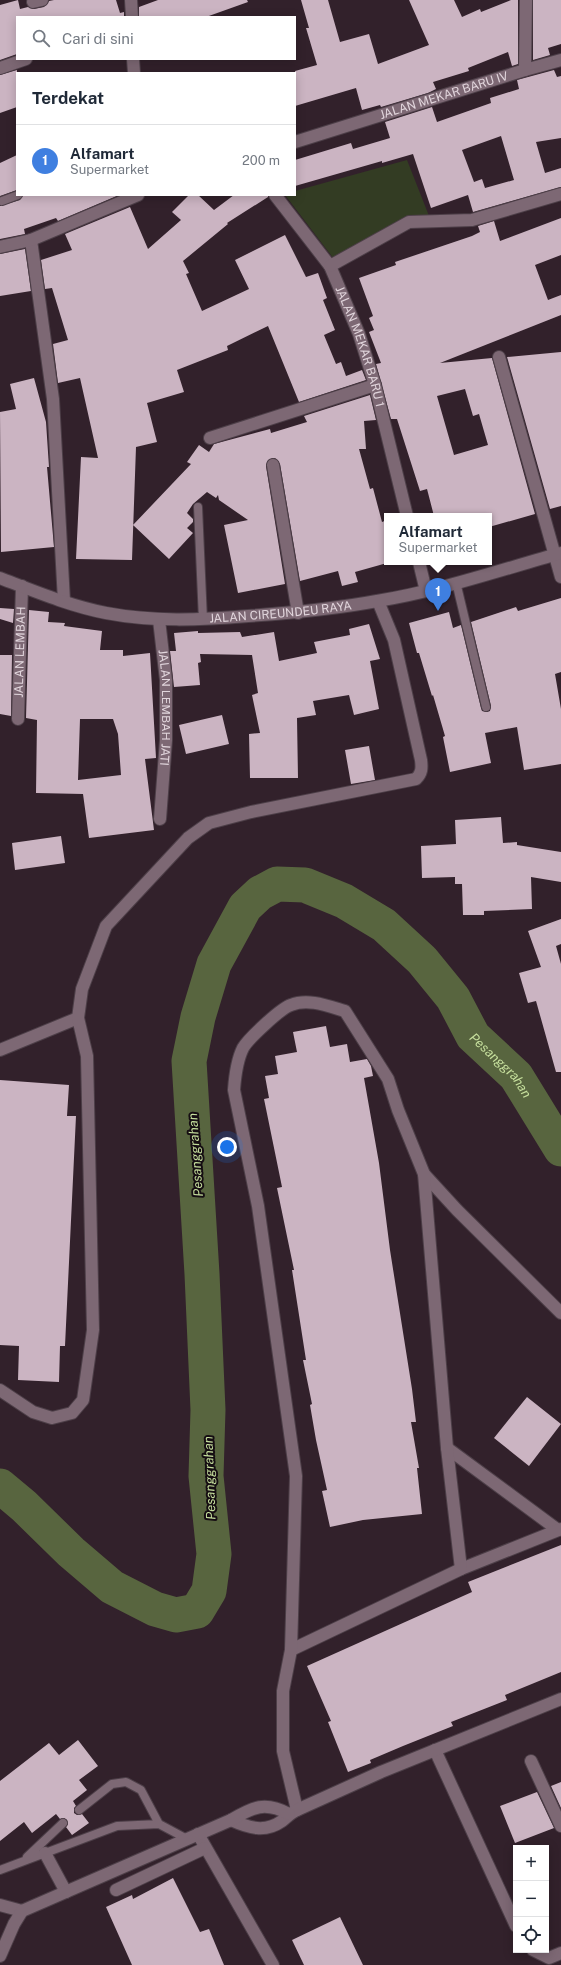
<!DOCTYPE html>
<html lang="id">
<meta charset="utf-8">
<style>
:root{--surface:#fff;--page:#f6f6f7;--text:#1f2937;--muted:#747a83;--line:#e0e1e3;--accent:#ea580c}
body{margin:0;font-family:"Public Sans",sans-serif;background:var(--page);color:var(--text)}
.controls{position:absolute;right:12px;bottom:12px;display:grid;overflow:hidden;border-radius:0px;box-shadow:0 2px 10px #0003}
.controls button{width:36px;height:36px;display:grid;place-items:center;padding:0;border:0;border-bottom:1px solid var(--line);background:var(--surface);color:var(--text);font:20px sans-serif}
.you{position:absolute;left:227px;top:1147px;width:14px;height:14px;margin:-10px;border:3px solid #fff;border-radius:50%;background:#1a73e8;box-shadow:0 0 0 6px #1a73e833}
.badge{display:grid;place-items:center;width:26px;height:26px;border-radius:50%;background:var(--accent);color:#fff;font-size:13px;font-weight:700}
.pin{position:absolute;translate:-50% -33px;filter:drop-shadow(0 1px 2px #0008)}
.pin::after{content:'';position:absolute;top:21px;width:14px;height:12px;background:inherit;clip-path:polygon(0 0,100% 0,50% 100%)}
.popup{position:absolute;left:384px;top:513px;width:108px;height:52px;box-sizing:border-box;display:grid;place-content:center;border-radius:0px;background:var(--surface);filter:drop-shadow(0 1px 3px #0005);font-size:13px;white-space:nowrap;color:var(--muted)}
.popup b{font-size:15px;color:var(--text)}
.popup::after{content:'';position:absolute;left:50%;top:100%;margin-left:-8px;border:8px solid transparent;border-top-color:var(--surface)}
.list{margin:0;padding:0;list-style:none}
h2{display:flex;justify-content:space-between;align-items:center;height:52px;margin:0;padding:0 16px;font-size:17px}
h2 small{font-size:13px;font-weight:400;color:var(--muted)}
.list li{display:grid;grid-template-columns:26px 1fr auto;gap:12px;align-items:center;box-sizing:border-box;height:72px;padding:0 16px;border-top:1px solid var(--line)}
.list b{display:block;font-size:15px;white-space:nowrap}
.list p{margin:0;font-size:13px;white-space:nowrap;color:var(--muted)}
.list em{font-size:13px;font-style:normal;color:var(--muted)}
.icon{flex:none;width:22px;height:22px;fill:none;stroke:currentColor;stroke-width:2;stroke-linecap:round;stroke-linejoin:round}
.map{position:relative;flex:none;width:561px;height:1965px;overflow:hidden}
.search{position:absolute;background:var(--surface);box-shadow:0 2px 10px #0003;left:16px;top:16px;width:280px;height:44px;display:flex;align-items:center;gap:10px;box-sizing:border-box;padding:0 14px;border-radius:0px;color:var(--muted);font-size:15px}
.panel{position:absolute;background:var(--surface);box-shadow:0 2px 10px #0003;left:16px;top:72px;width:280px;height:124px;border-radius:0px}
.map>svg:first-child{display:block}
.green{fill:#333c23}
.lines{fill:none;stroke-linecap:round;stroke-linejoin:round}
.river{stroke:#58653f;stroke-width:35}
.building{fill:#cbb4c2;fill-rule:evenodd}
.service-casing{stroke:#4d3f48;stroke-width:10}
.minor-casing{stroke:#4d3f48;stroke-width:14}
.secondary-casing{stroke:#4d3f48;stroke-width:14}
.service{stroke:#7d6874;stroke-width:8}
.minor{stroke:#7d6874;stroke-width:12}
.secondary{stroke:#7d6874;stroke-width:12}
.labels{text-anchor:middle;stroke-width:4;stroke-linejoin:round;paint-order:stroke}
.street-label{font-size:12px;fill:#e1d5dc;stroke:#150d12}
.water-label{font-size:13px;font-style:italic;fill:#c6df9d;stroke:#150d12}
</style>
<div class="map">
<svg width="561" height="1965" viewBox="0 0 561 1965">
<rect width="100%" height="100%" fill="#32212b"/>
<path class="green" d="M 407,160 L 431,221 L 408,226 L 337,263 L 285,195 L 295,195 L 295,191 Z"/>
<g class="lines">
<path class="river" id="s1" d="M 0,1486 L 24,1506 L 71,1552 L 112,1587 L 155,1609 L 176,1615 L 197,1611 L 209,1591 L 214,1554 L 206,1476 L 208,1410 L 202,1274 L 189,1061 L 198,1017 L 214,964 L 245,907 L 260,893 L 277,884 L 305,885 L 344,901 L 384,925 L 422,960 L 453,998 L 473,1036 L 516,1076 L 561,1149"/>
</g>
<path class="building" d="M 18,0 L 20,9 L 28,7 L 34,9 L 44,7 L 49,1 L 54,0 L 116,0 L 120,13 L 124,12 L 124,17 L 17,17 L 17,54 L 0,60 L 0,5 Z
M 158,0 L 247,0 L 248,2 L 206,17 L 139,17 L 139,7 Z
M 301,0 L 328,0 L 340,42 L 369,34 L 378,64 L 429,45 L 409,0 L 454,0 L 462,17 L 480,9 L 481,12 L 511,0 L 518,0 L 518,64 L 512,66 L 508,52 L 468,68 L 469,71 L 433,82 L 436,89 L 428,93 L 381,107 L 380,105 L 362,110 L 356,88 L 295,106 L 295,71 L 317,65 L 306,28 L 309,28 Z
M 533,0 L 561,0 L 561,44 L 548,48 L 550,55 L 533,60 Z
M 17,70 L 17,107 L 0,113 L 0,75 Z
M 554,70 L 557,77 L 561,76 L 561,138 L 536,142 L 545,173 L 561,168 L 561,187 L 473,212 L 468,195 L 431,208 L 413,154 L 382,163 L 382,161 L 295,186 L 295,160 L 351,143 L 353,149 L 390,138 L 385,122 L 432,107 L 437,122 L 491,103 L 490,98 L 519,89 L 517,80 ZM 501,136 L 514,180 L 485,188 L 482,179 L 474,182 L 462,150 Z
M 17,155 L 17,190 L 0,196 L 0,163 Z
M 23,195 L 119,195 L 58,221 L 56,218 L 24,229 L 25,234 L 0,239 L 0,206 L 20,200 Z
M 189,195 L 198,195 L 214,210 L 234,195 L 268,195 L 268,197 L 227,223 L 228,224 L 183,261 L 189,273 L 186,274 L 202,311 L 249,289 L 235,260 L 285,235 L 306,277 L 318,273 L 327,298 L 323,300 L 335,330 L 324,335 L 336,364 L 341,362 L 346,376 L 362,370 L 366,380 L 299,402 L 268,326 L 227,346 L 228,350 L 177,370 L 184,392 L 147,403 L 157,442 L 136,447 L 132,560 L 76,559 L 81,457 L 98,458 L 80,378 L 58,383 L 53,344 L 68,340 L 52,288 L 45,289 L 41,260 L 72,250 L 65,234 L 130,207 L 148,249 L 181,220 L 172,212 Z
M 561,218 L 561,255 L 535,265 L 548,300 L 561,295 L 561,315 L 440,363 L 492,358 L 535,514 L 489,527 L 489,516 L 434,516 L 427,489 L 420,491 L 397,419 L 391,419 L 376,364 L 381,363 L 369,332 L 374,330 L 369,318 L 373,316 L 359,278 L 396,265 L 395,262 L 472,236 L 480,232 L 478,226 L 494,221 L 500,241 ZM 465,389 L 473,416 L 479,414 L 488,445 L 454,455 L 437,396 Z
M 25,249 L 31,291 L 0,296 L 0,254 Z
M 561,352 L 561,506 L 550,509 L 507,357 Z
M 34,378 L 46,422 L 49,467 L 47,467 L 54,547 L 1,552 L 0,412 L 16,409 L 10,384 Z
M 370,395 L 376,420 L 364,421 L 366,449 L 359,449 L 370,489 L 373,488 L 382,522 L 387,520 L 387,563 L 355,572 L 358,582 L 342,586 L 338,571 L 300,581 L 280,464 L 275,458 L 268,460 L 266,466 L 285,584 L 238,593 L 224,525 L 248,520 L 219,500 L 218,495 L 216,498 L 207,492 L 193,504 L 187,513 L 193,519 L 193,522 L 187,528 L 193,533 L 169,559 L 133,525 L 191,464 L 187,462 L 199,445 L 209,452 L 214,444 L 270,429 L 271,433 L 307,422 L 304,416 Z
M 561,598 L 561,672 L 555,674 L 561,709 L 561,764 L 524,770 L 517,727 L 485,733 L 491,763 L 450,772 L 443,737 L 445,736 L 433,695 L 432,696 L 419,653 L 417,653 L 409,623 L 449,612 L 453,628 L 461,625 L 481,708 L 482,711 L 487,712 L 490,711 L 491,706 L 471,622 L 516,607 L 518,611 Z
M 0,608 L 14,609 L 13,623 L 0,619 Z
M 29,610 L 49,612 L 48,622 L 65,623 L 64,626 L 102,631 L 100,650 L 123,650 L 123,656 L 150,653 L 156,758 L 145,759 L 154,830 L 89,838 L 83,794 L 36,793 L 37,720 L 26,718 ZM 80,719 L 113,719 L 118,734 L 121,775 L 78,780 Z
M 369,624 L 380,659 L 370,661 L 379,709 L 354,715 L 349,695 L 313,701 L 316,715 L 297,718 L 298,778 L 250,778 L 249,734 L 260,733 L 252,695 L 258,693 L 252,655 L 200,654 L 201,662 L 198,663 L 200,685 L 174,687 L 170,651 L 176,651 L 174,633 L 198,631 L 198,633 L 240,632 L 242,637 L 274,632 L 279,661 L 317,653 L 314,642 L 350,635 L 349,629 Z
M 0,655 L 12,655 L 11,716 L 0,714 Z
M 222,715 L 229,744 L 186,754 L 179,725 Z
M 369,746 L 375,780 L 351,784 L 345,750 Z
M 501,817 L 503,843 L 517,842 L 517,845 L 561,852 L 561,882 L 531,877 L 532,909 L 484,911 L 484,915 L 463,915 L 462,884 L 455,884 L 455,877 L 422,878 L 421,846 L 456,844 L 455,820 Z
M 61,836 L 65,863 L 15,870 L 12,843 Z
M 561,919 L 561,944 L 556,946 L 561,964 L 561,1072 L 556,1072 L 536,1001 L 528,1003 L 519,973 L 541,967 L 528,931 Z
M 326,1026 L 330,1047 L 347,1044 L 350,1062 L 367,1059 L 371,1066 L 373,1076 L 364,1078 L 379,1163 L 390,1250 L 412,1389 L 416,1422 L 411,1422 L 419,1468 L 417,1468 L 422,1514 L 363,1520 L 330,1527 L 322,1491 L 327,1490 L 316,1440 L 310,1405 L 312,1404 L 303,1360 L 306,1360 L 292,1270 L 294,1270 L 277,1188 L 282,1187 L 264,1099 L 269,1098 L 265,1076 L 278,1074 L 275,1056 L 297,1052 L 293,1032 Z
M 0,1080 L 69,1085 L 67,1116 L 76,1116 L 65,1346 L 60,1346 L 59,1382 L 18,1380 L 19,1346 L 0,1345 Z
M 527,1397 L 561,1424 L 529,1466 L 494,1438 Z
M 561,1545 L 561,1672 L 505,1695 L 507,1700 L 451,1722 L 453,1726 L 403,1746 L 370,1760 L 371,1763 L 348,1772 L 328,1722 L 331,1721 L 307,1666 L 472,1592 L 468,1582 Z
M 78,1740 L 98,1766 L 79,1780 L 87,1790 L 73,1801 L 76,1806 L 74,1808 L 74,1813 L 77,1815 L 82,1814 L 89,1823 L 72,1835 L 66,1827 L 68,1824 L 67,1820 L 64,1818 L 60,1819 L 56,1814 L 32,1833 L 24,1822 L 0,1841 L 0,1781 L 49,1743 L 59,1755 Z
M 561,1782 L 561,1808 L 551,1786 Z
M 537,1792 L 554,1828 L 515,1843 L 500,1806 Z
M 173,1878 L 200,1932 L 209,1929 L 224,1965 L 132,1965 L 106,1907 L 132,1895 L 133,1899 Z
M 340,1917 L 363,1965 L 304,1965 L 292,1940 Z"/>
<g class="lines">
<g class="service-casing">
<path id="service" d="M 2,201 L 18,195
M 198,507 L 203,620
M 456,582 L 486,707
M 79,1810 L 112,1784 L 126,1782 L 141,1790 L 159,1824
M 27,1857 L 63,1823
M 0,1870 L 117,1826 L 159,1824 L 187,1839"/>
</g>
<g class="minor-casing">
<g id="minor">
<path d="M 131,0 L 132,17"/>
<path d="M 33,2 L 42,0"/>
<path d="M 133,59 L 134,73"/>
<path d="M 0,68 L 26,59"/>
<path d="M 525,70 L 561,60"/>
<path id="s2" d="M 295,142 L 525,70 L 526,0"/>
<path id="s3" d="M 275,195 L 330,266 L 359,334 L 375,385 L 407,516"/>
<path d="M 31,240 L 53,399 L 64,601"/>
<path d="M 0,247 L 31,240 L 138,195"/>
<path d="M 330,266 L 409,222 L 472,220 L 561,194"/>
<path d="M 499,357 L 561,577"/>
<path d="M 210,438 L 375,385"/>
<path d="M 273,465 L 298,613"/>
<path d="M 419,562 L 426,591"/>
<path id="s4" d="M 159,620 L 166,680 L 166,740 L 160,819"/>
<path id="s5" d="M 18,719 L 22,586"/>
<path d="M 0,1050 L 78,1018"/>
<path d="M 424,1174 L 457,1210 L 561,1313"/>
<path d="M 0,1390 L 33,1412 L 52,1418 L 72,1413 L 83,1400 L 93,1330 L 87,1056 L 78,1018 L 82,989 L 106,926 L 188,838 L 209,823 L 251,812 L 416,779 C 422,773 422,768 421,760 L 394,640 L 378,601"/>
<path d="M 447,1448 L 558,1530"/>
<path d="M 291,1650 L 461,1569 L 561,1529"/>
<path d="M 435,1750 L 516,1926"/>
<path d="M 531,1761 L 561,1826"/>
<path d="M 297,1810 L 283,1751 L 283,1691 L 291,1650 L 296,1476 L 258,1206 L 234,1090 C 235,1076 237,1060 243,1048 C 248,1039 281,1008 291,1005 C 308,998 328,1006 345,1011 L 388,1079 L 398,1110 L 424,1174 L 447,1448 L 461,1569"/>
<path d="M 231,1820 C 249,1828 265,1833 282,1821 C 287,1817 291,1813 297,1810 L 381,1772 L 561,1699"/>
<path d="M 198,1834 L 273,1965"/>
<path d="M 45,1853 L 66,1892"/>
<path d="M 116,1890 L 205,1848"/>
<path d="M 0,1905 L 22,1911"/>
<path d="M 533,1950 L 549,1958 L 561,1953"/>
<path d="M 0,1956 L 14,1924 L 22,1911 L 231,1820 C 253,1807 265,1801 289,1814"/>
</g>
</g>
<g class="secondary-casing">
<g id="secondary">
<path id="s6" d="M 0,578 C 34,591 70,606 106,613 C 153,622 200,620 248,616 C 291,613 334,609 377,601 C 439,591 500,570 561,553"/>
</g>
</g>
<use href="#service" class="service"/>
<use href="#minor" class="minor"/>
<use href="#secondary" class="secondary"/>
</g>
<g class="labels">
<g class="street-label">
<text dy="4" stroke="none"><textPath href="#s2" startOffset="156">JALAN MEKAR BARU IV</textPath></text>
<text dy="4" stroke="none"><textPath href="#s3" startOffset="176">JALAN MEKAR BARU 1</textPath></text>
<text dy="4" stroke="none"><textPath href="#s6" startOffset="287">JALAN CIREUNDEU RAYA</textPath></text>
<text dy="4" stroke="none"><textPath href="#s5" startOffset="67">JALAN LEMBAH</textPath></text>
<text dy="4" stroke="none"><textPath href="#s4" startOffset="88">JALAN LEMBAH JATI</textPath></text>
</g>
<g class="water-label">
<text dy="5" stroke="none"><textPath href="#s1" startOffset="1303">Pesanggrahan</textPath></text>
<text transform="translate(195 1155) rotate(-94)" y="5">Pesanggrahan</text>
<text transform="translate(209 1478) rotate(-92)" y="5">Pesanggrahan</text>
</g>
</g>
</svg>
<div class="controls">
<button>+</button>
<button>−</button>
<button><svg class="icon" aria-label="locate" viewBox="0 0 24 24"><circle cx="12" cy="12" r="6"/><path d="M12 2v4M12 18v4M2 12h4M18 12h4"/></svg></button>
</div>
<div class="you"></div>
<div class="pin badge" style="left:438px;top:611px;background:#3f7fe0">1</div>
<div class="popup"><b>Alfamart</b>Supermarket</div>
<div class="search"><svg class="icon" aria-label="search" viewBox="0 0 24 24"><circle cx="10" cy="10" r="6"/><path d="M15 15l6 6"/></svg>Cari di sini</div>
<section class="panel">
<h2>Terdekat<small></small></h2>
<ul class="list">
<li><span class="badge" style="background:#3f7fe0">1</span><div><b>Alfamart</b><p>Supermarket</p></div><em>200 m</em></li>
</ul>
</section>
</div>
